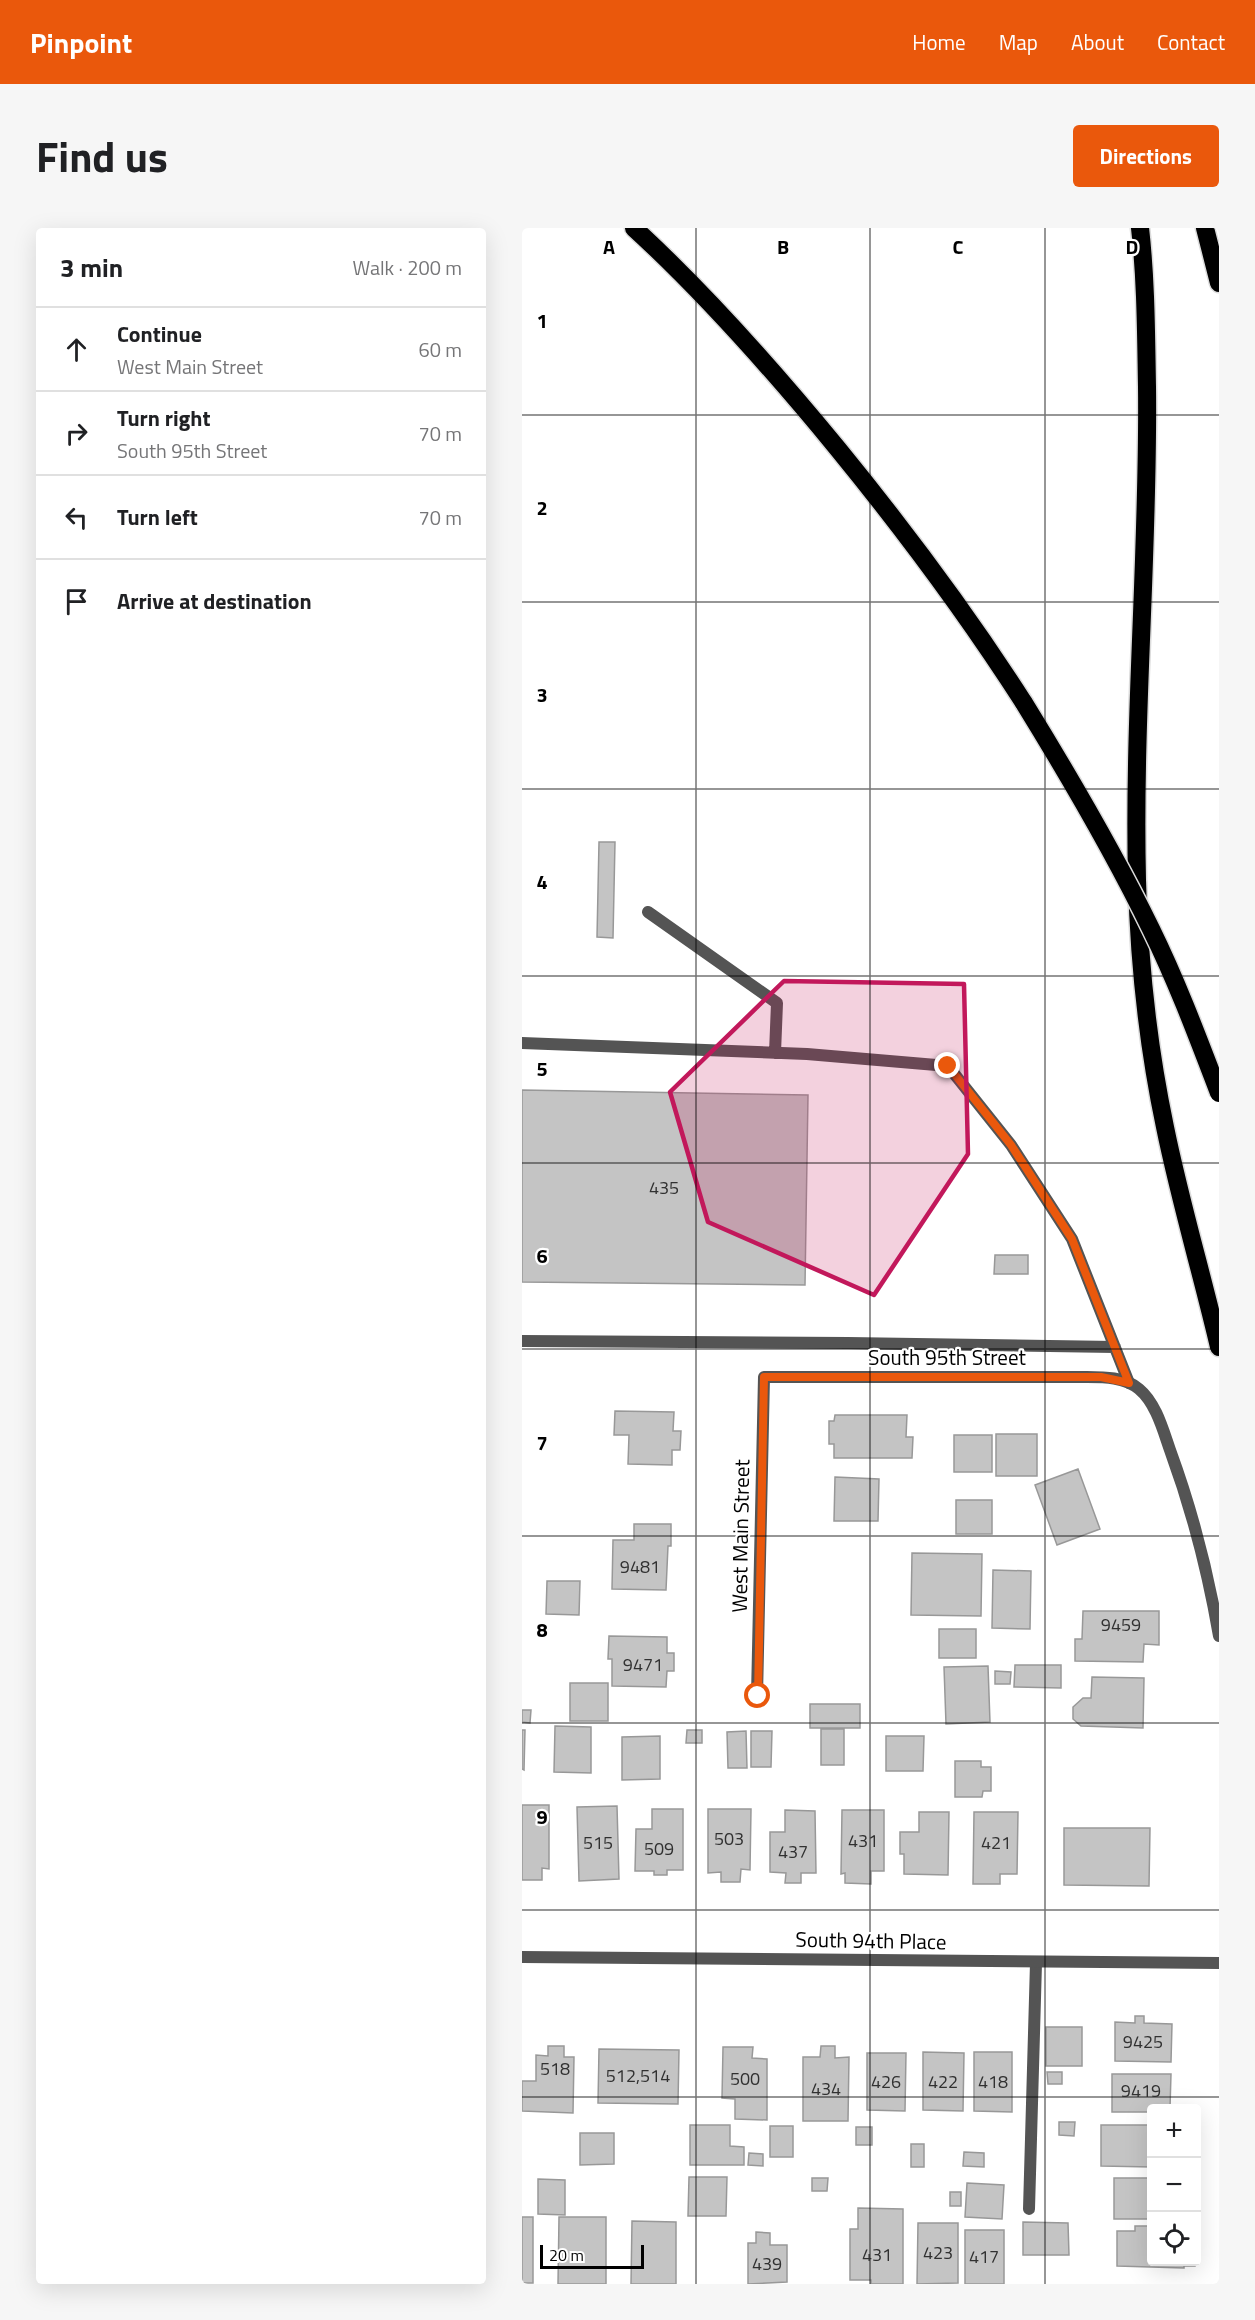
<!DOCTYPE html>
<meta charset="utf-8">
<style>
:root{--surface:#fff;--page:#f6f6f6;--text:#202124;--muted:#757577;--line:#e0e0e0;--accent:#ea580c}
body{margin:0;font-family:"Titillium Web",sans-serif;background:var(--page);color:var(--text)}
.controls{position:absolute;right:18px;bottom:18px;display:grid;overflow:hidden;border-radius:6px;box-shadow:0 6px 24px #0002}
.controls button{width:54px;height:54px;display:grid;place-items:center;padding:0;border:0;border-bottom:2px solid var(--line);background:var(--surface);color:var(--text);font:30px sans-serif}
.scale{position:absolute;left:18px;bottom:15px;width:104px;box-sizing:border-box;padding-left:6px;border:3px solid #000;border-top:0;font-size:16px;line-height:21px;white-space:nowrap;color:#000;-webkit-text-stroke:4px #fff;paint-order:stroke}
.stop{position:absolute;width:18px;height:18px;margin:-14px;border:4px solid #ea580c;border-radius:50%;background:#fff}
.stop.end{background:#ea580c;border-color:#fff;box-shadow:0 2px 6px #0008}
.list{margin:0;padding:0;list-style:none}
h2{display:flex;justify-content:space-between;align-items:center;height:78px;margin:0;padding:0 24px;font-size:26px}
h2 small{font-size:20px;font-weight:400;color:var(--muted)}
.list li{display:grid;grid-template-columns:39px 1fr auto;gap:18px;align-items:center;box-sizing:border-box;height:84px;padding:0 24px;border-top:2px solid var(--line)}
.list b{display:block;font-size:22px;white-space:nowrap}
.list p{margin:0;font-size:20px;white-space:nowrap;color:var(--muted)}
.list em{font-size:20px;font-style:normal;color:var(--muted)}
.icon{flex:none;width:33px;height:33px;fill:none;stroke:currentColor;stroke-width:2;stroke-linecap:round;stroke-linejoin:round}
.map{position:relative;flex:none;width:697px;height:2056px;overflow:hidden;border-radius:6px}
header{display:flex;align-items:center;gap:36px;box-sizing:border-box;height:84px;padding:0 30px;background:var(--accent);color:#fff}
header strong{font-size:28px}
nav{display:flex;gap:33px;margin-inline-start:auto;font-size:21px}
.intro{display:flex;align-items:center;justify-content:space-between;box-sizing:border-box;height:144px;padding:0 36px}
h1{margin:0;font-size:42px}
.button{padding:15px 27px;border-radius:6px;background:var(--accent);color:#fff;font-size:21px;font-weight:700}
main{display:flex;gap:36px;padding:0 36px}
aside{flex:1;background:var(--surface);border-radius:6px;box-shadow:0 6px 24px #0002}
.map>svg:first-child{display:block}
.building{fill:#c4c4c4;stroke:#989898;stroke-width:1.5}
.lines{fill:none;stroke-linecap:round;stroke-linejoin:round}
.highway-casing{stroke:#dbdbdb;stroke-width:21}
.lane{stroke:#545454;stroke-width:12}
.street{stroke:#545454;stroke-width:12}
.highway{stroke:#000;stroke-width:18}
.highway-bridge-casing{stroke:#dbdbdb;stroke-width:21;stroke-linecap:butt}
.highway-bridge{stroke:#000;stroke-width:18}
.route{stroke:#ea580c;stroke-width:8}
.marked{fill:#c2185b;fill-opacity:0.2;stroke:#c2185b;stroke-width:4.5;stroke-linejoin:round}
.grid{fill:none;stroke:#000;stroke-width:1.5;stroke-opacity:0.55}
.labels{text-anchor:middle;stroke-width:4.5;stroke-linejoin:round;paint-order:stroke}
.number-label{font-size:18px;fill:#313131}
.street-label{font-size:21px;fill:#000;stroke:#fff}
.grid-label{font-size:20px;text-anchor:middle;font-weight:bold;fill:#000;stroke:#fff;stroke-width:4.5;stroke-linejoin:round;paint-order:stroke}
</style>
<header>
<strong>Pinpoint</strong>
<nav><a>Home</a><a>Map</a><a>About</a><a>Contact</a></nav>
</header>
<div class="intro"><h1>Find us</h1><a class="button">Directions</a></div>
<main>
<aside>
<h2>3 min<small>Walk · 200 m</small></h2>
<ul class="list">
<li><svg class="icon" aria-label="ahead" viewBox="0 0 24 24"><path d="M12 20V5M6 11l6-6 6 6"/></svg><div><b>Continue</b><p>West Main Street</p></div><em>60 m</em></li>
<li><svg class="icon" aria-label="right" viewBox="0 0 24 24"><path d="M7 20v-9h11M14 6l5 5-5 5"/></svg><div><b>Turn right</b><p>South 95th Street</p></div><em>70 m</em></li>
<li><svg class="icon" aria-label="left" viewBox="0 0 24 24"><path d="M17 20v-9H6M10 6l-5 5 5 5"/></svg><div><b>Turn left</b></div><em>70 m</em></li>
<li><svg class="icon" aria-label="arrive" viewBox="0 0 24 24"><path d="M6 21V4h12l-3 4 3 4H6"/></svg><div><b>Arrive at destination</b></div></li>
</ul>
</aside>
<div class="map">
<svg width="697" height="2056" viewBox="0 0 697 2056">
<rect width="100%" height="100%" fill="#fff"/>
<path class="building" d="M 77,614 L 93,614 L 91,710 L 75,709 Z
M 0,862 L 286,867 L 283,1057 L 0,1054 Z
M 473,1027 L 506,1027 L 506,1046 L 472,1046 Z
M 93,1183 L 152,1184 L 151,1203 L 159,1203 L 158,1222 L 150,1222 L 150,1237 L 106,1236 L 107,1207 L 92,1207 Z
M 313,1187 L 385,1187 L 384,1209 L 391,1209 L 390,1230 L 312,1230 L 312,1216 L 307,1216 L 307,1193 L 312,1193 Z
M 474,1206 L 515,1206 L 515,1248 L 474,1248 Z
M 432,1207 L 470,1207 L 470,1244 L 432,1244 Z
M 556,1241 L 578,1301 L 535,1317 L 513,1257 Z
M 313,1249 L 357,1251 L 356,1293 L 312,1293 Z
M 434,1272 L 470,1272 L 470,1306 L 434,1306 Z
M 112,1296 L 149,1296 L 149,1318 L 146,1318 L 144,1362 L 90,1361 L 91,1312 L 112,1312 Z
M 390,1325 L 460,1326 L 459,1388 L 389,1387 Z
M 471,1342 L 509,1343 L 508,1401 L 470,1400 Z
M 25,1353 L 58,1353 L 57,1387 L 24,1386 Z
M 561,1383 L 637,1383 L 637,1417 L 622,1416 L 621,1434 L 553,1433 L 553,1411 L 560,1411 Z
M 417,1401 L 454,1401 L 454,1430 L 417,1430 Z
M 87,1408 L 145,1409 L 145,1425 L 152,1425 L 152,1443 L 145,1443 L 144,1459 L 90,1458 L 90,1431 L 86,1431 Z
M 493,1437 L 539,1437 L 539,1460 L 492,1459 Z
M 466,1438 L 468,1494 L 424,1496 L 422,1439 Z
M 473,1443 L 489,1444 L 488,1456 L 473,1456 Z
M 570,1449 L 622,1450 L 621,1500 L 559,1498 L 551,1491 L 551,1479 L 561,1470 L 569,1470 Z
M 48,1455 L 86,1455 L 86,1493 L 48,1493 Z
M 288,1476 L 338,1476 L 338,1500 L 288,1500 Z
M 0,1482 L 9,1482 L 8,1495 L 0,1494 Z
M 33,1498 L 69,1499 L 69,1545 L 32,1544 Z
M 299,1501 L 322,1501 L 322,1537 L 299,1537 Z
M 0,1502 L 3,1502 L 2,1542 L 0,1541 Z
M 165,1502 L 180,1502 L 180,1515 L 164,1515 Z
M 224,1503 L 225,1540 L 206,1540 L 205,1504 Z
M 229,1503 L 250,1503 L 249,1539 L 229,1539 Z
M 138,1508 L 138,1551 L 100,1552 L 100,1509 Z
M 364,1508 L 402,1508 L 401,1543 L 364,1543 Z
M 433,1533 L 459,1533 L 459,1539 L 469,1539 L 469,1563 L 461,1563 L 460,1569 L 433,1569 Z
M 0,1577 L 27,1577 L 27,1641 L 20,1640 L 20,1652 L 0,1652 Z
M 95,1578 L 97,1651 L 57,1653 L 55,1579 Z
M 130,1581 L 161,1581 L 161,1642 L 145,1642 L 145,1647 L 132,1647 L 132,1643 L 113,1643 L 114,1601 L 130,1601 Z
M 186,1581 L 229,1581 L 228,1642 L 219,1641 L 218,1654 L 199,1654 L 199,1644 L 186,1645 Z
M 263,1582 L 293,1583 L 294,1645 L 279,1645 L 279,1655 L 263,1655 L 264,1645 L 248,1644 L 248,1604 L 263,1604 Z
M 320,1582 L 362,1582 L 362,1643 L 349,1643 L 349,1656 L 323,1655 L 323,1645 L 319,1646 Z
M 397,1584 L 427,1584 L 426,1647 L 382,1646 L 382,1626 L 378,1626 L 378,1604 L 397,1604 Z
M 452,1584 L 496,1584 L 495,1646 L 478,1646 L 478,1656 L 451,1656 Z
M 542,1600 L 628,1600 L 627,1658 L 542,1657 Z
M 613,1788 L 622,1788 L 622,1795 L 650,1796 L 649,1834 L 593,1833 L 593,1794 L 613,1795 Z
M 524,1799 L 560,1799 L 560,1838 L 524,1838 Z
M 26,1818 L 42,1818 L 42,1829 L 52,1829 L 51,1885 L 0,1883 L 0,1853 L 14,1853 L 14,1827 L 26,1828 Z
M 299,1818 L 313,1818 L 313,1830 L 327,1829 L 326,1893 L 281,1893 L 281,1829 L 298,1829 Z
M 201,1819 L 231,1819 L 230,1830 L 245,1831 L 245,1892 L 213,1891 L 213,1871 L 200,1870 Z
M 77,1821 L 157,1822 L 156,1876 L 76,1875 Z
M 401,1824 L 442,1825 L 441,1883 L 401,1882 Z
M 452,1824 L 490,1824 L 490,1884 L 452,1883 Z
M 345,1825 L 384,1825 L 383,1883 L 345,1882 Z
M 525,1844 L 540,1844 L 540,1856 L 526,1856 Z
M 590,1846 L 649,1846 L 648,1880 L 630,1880 L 630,1884 L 590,1884 Z
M 537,1894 L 553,1894 L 552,1908 L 537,1907 Z
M 168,1897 L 208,1897 L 208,1918 L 222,1919 L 222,1937 L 168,1937 Z
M 579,1897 L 630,1897 L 630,1939 L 579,1938 Z
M 248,1898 L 271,1898 L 271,1929 L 248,1929 Z
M 334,1899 L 350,1899 L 350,1917 L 334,1917 Z
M 58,1905 L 92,1905 L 92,1936 L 58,1937 Z
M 389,1916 L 402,1916 L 402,1939 L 389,1939 Z
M 442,1924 L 462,1925 L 462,1939 L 441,1938 Z
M 227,1925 L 241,1926 L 241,1938 L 226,1937 Z
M 167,1949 L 205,1949 L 204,1988 L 166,1988 Z
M 290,1950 L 306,1950 L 305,1963 L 290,1963 Z
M 592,1950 L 630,1950 L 630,1991 L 592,1991 Z
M 16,1951 L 43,1952 L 43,1987 L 16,1986 Z
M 445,1955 L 482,1957 L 480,1991 L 443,1989 Z
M 428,1964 L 439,1964 L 439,1978 L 428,1978 Z
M 336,1980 L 381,1981 L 381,2056 L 349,2056 L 349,2052 L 328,2052 L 328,2001 L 336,2001 Z
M 0,1989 L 11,1989 L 11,2055 L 0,2055 Z
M 37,1989 L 84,1989 L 84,2056 L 36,2056 Z
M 110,1993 L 154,1994 L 154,2056 L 109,2056 Z
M 501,1994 L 546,1995 L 547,2027 L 501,2027 Z
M 396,1995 L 436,1995 L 436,2055 L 395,2056 Z
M 613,1998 L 630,1998 L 630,2034 L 673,2034 L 673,2038 L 662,2038 L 662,2040 L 595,2038 L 595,2003 L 613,2003 Z
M 443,2002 L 482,2002 L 482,2056 L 443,2056 Z
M 234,2004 L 248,2005 L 248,2017 L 265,2017 L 265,2054 L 226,2056 L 226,2015 L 234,2015 Z"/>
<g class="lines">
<g class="highway-casing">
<path id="highway" d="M 112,0 C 186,68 252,143 316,221 C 383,303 445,386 502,475
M 618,0 C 624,52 624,106 625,159 C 627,323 611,487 615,652 C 617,735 626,818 643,899 C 658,973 680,1046 697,1119
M 683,0 L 697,55"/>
</g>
<path class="lane" d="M 126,684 L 255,775 L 253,825
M 0,815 L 285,826 L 426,838 L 489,917 L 550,1011 L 607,1155
M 0,1113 L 326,1115 L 593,1119
M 507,1981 L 514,1735"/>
<path class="street" d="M 235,1468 L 242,1149 L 565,1149 C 582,1149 603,1149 617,1161 C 634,1175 641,1202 648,1222 C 670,1282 686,1344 697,1408
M 0,1729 L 697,1735"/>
<use href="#highway" class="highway"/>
<g class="highway-bridge-casing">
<path id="highway-bridge" d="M 502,475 C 547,548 591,623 629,701 C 655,754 676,810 697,865"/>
</g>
<use href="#highway-bridge" class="highway-bridge"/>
</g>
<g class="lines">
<path class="route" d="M 236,1468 L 242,1149 L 579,1149 L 607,1155 L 550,1011 L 489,917 L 426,838"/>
</g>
<path class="marked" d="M 262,753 L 442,756 L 446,926 L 352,1067 L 186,994 L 148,864 Z"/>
<path class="grid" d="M 174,0 L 174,2056M 348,0 L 348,2056M 523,0 L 523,2056M 0,187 L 697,187M 0,374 L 697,374M 0,561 L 697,561M 0,748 L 697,748M 0,935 L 697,935M 0,1121 L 697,1121M 0,1308 L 697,1308M 0,1495 L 697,1495M 0,1682 L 697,1682M 0,1869 L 697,1869"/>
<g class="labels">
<g class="number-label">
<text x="142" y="966">435</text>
<text x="118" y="1345">9481</text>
<text x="599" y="1403">9459</text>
<text x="121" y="1443">9471</text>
<text x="207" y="1617">503</text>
<text x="341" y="1619">431</text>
<text x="76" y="1621">515</text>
<text x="474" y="1621">421</text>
<text x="137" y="1627">509</text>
<text x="271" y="1630">437</text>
<text x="621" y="1820">9425</text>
<text x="33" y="1847">518</text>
<text x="116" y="1854">512,514</text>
<text x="223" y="1857">500</text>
<text x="364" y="1860">426</text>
<text x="421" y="1860">422</text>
<text x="471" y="1860">418</text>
<text x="304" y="1867">434</text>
<text x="619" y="1869">9419</text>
<text x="416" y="2031">423</text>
<text x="355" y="2033">431</text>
<text x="462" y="2035">417</text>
<text x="245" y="2042">439</text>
</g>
<g class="street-label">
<text x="425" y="1137">South 95th Street</text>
<text transform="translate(219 1308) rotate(-89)" y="7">West Main Street</text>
<text transform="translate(349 1713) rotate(1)" y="7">South 94th Place</text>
</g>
</g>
<g class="grid-label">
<text x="87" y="26">A</text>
<text x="261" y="26">B</text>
<text x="436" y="26">C</text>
<text x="610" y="26">D</text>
<text x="20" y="100">1</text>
<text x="20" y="287">2</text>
<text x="20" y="474">3</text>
<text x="20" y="661">4</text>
<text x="20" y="848">5</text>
<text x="20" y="1035">6</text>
<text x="20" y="1222">7</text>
<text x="20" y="1409">8</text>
<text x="20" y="1596">9</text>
</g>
</svg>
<div class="controls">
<button>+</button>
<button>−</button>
<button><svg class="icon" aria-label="locate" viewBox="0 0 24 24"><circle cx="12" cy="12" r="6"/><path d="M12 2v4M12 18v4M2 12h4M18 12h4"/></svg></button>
</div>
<div class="scale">20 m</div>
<div class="stop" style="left:236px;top:1468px"></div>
<div class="stop end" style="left:426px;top:838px"></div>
</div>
</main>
